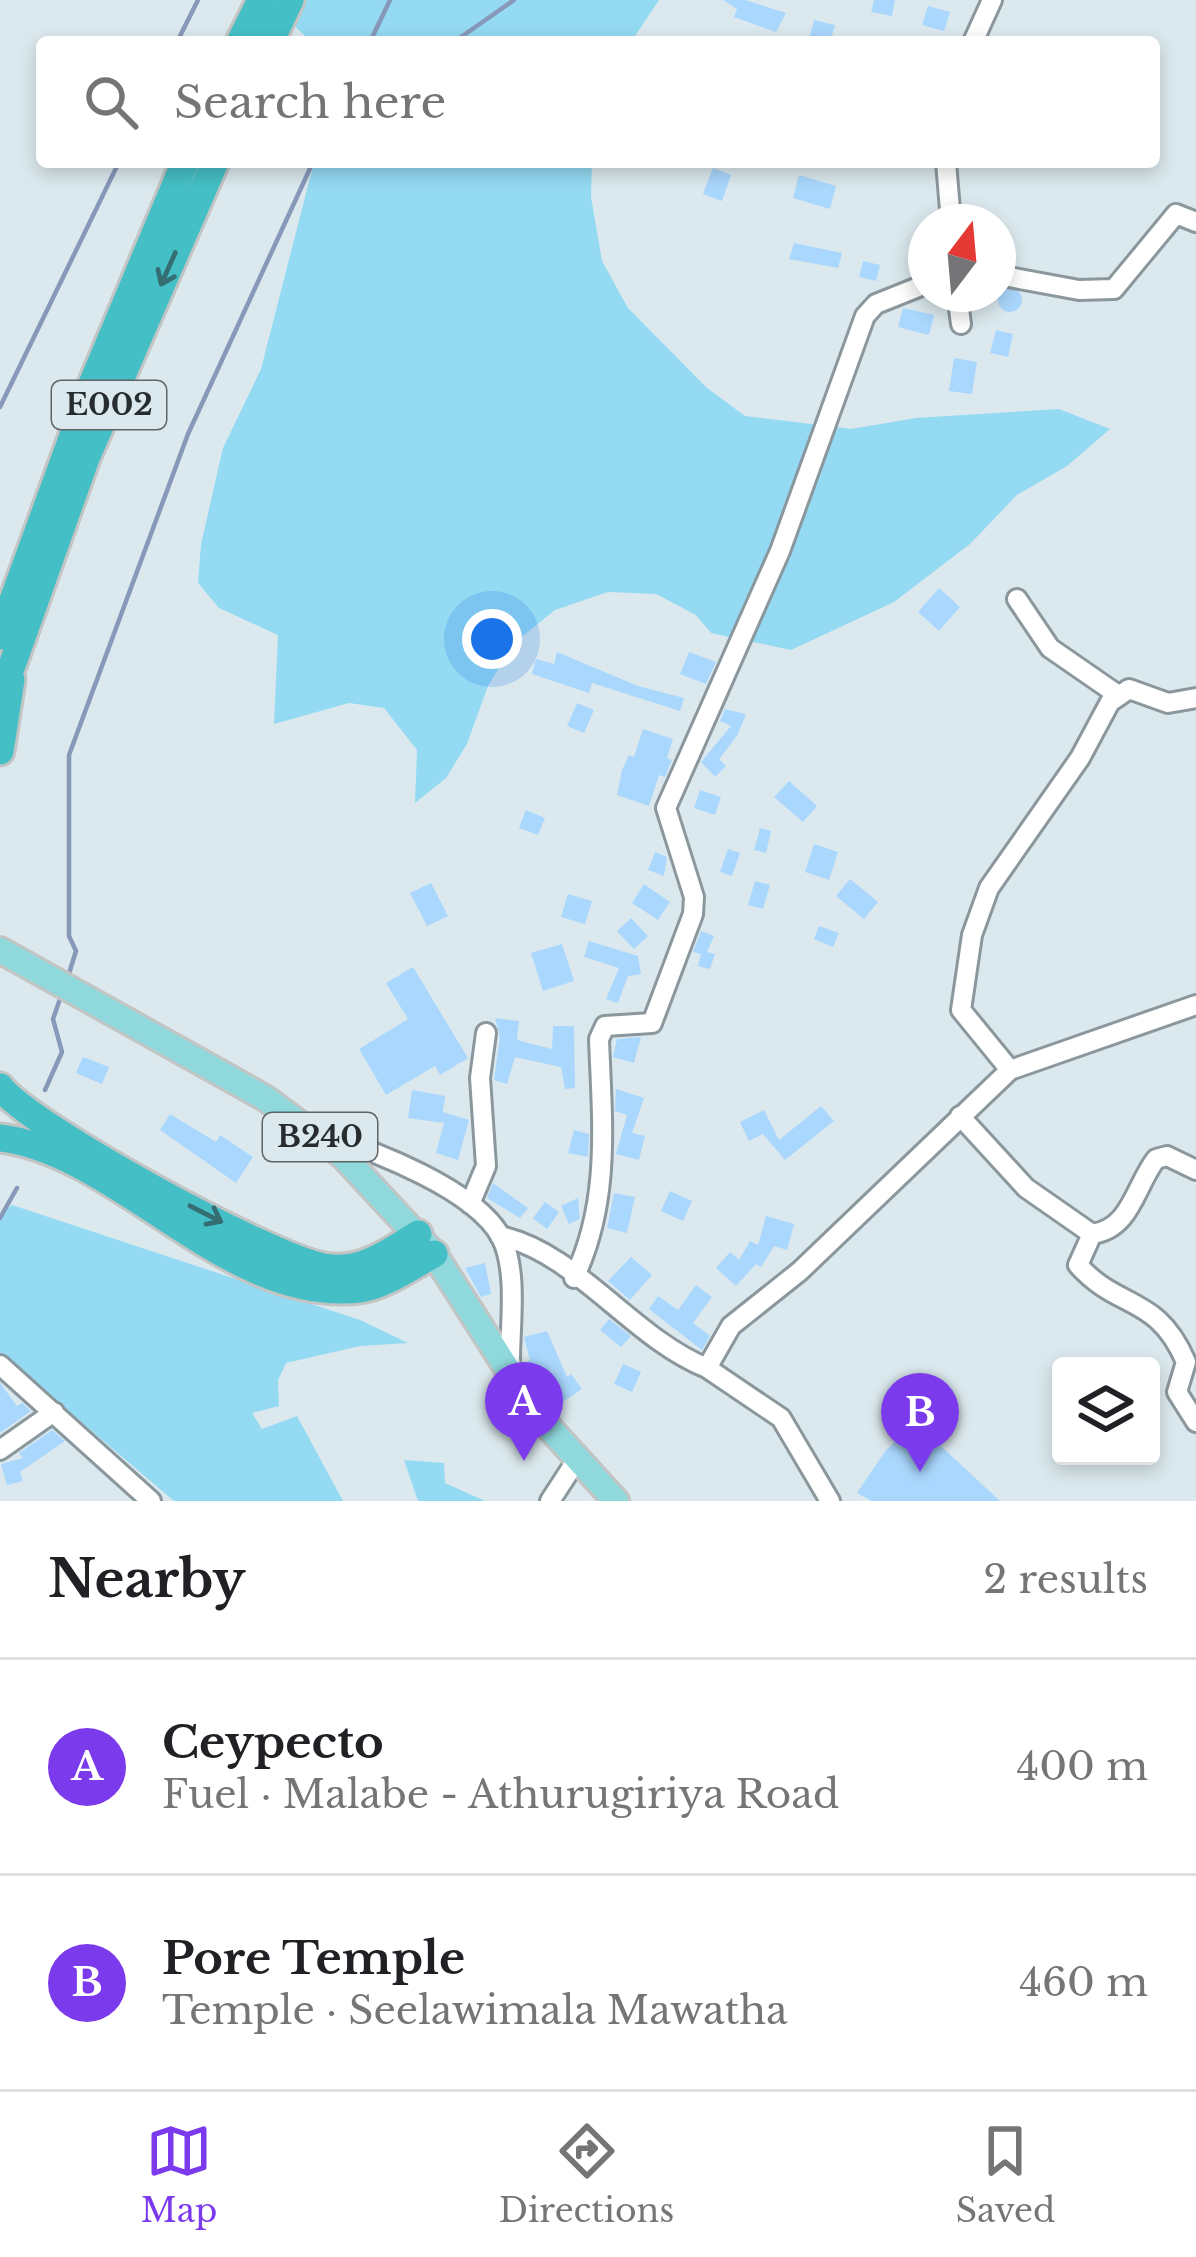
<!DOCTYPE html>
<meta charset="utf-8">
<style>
:root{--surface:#fff;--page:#f6f6f6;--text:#202124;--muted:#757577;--line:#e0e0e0;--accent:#7c3aed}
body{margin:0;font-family:"Libre Baskerville",serif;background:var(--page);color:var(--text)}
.controls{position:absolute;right:36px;bottom:36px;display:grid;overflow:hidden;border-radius:12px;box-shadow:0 6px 18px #0003}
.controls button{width:108px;height:108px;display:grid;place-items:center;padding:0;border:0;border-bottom:3px solid var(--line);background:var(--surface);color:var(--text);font:60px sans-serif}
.compass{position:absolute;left:908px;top:204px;width:108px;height:108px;border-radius:50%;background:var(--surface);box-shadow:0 6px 18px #0003;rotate:16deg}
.you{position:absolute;left:492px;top:639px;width:42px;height:42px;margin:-30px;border:9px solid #fff;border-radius:50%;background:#1a73e8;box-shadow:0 0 0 18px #1a73e833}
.badge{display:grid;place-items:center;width:78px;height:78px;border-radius:50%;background:var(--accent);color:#fff;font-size:39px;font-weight:700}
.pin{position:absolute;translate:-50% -99px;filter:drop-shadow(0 3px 6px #0008)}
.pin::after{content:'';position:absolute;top:63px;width:42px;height:36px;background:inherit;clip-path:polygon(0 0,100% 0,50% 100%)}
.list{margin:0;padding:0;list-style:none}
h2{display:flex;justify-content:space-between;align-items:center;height:156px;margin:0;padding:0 48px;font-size:51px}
h2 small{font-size:39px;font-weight:400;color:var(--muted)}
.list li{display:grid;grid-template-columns:78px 1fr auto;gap:36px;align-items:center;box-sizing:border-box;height:216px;padding:0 48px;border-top:3px solid var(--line)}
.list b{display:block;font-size:45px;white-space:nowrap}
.list p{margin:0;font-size:39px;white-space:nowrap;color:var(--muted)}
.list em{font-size:39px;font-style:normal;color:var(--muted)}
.icon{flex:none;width:66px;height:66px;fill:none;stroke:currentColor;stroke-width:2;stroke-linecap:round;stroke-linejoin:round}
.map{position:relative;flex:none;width:1196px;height:1501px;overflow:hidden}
.search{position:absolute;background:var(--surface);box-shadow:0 6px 18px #0003;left:36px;right:36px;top:36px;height:132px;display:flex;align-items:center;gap:30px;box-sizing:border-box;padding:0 42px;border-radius:12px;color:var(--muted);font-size:45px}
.sheet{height:588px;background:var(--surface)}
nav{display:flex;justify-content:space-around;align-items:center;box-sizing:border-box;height:168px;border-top:3px solid var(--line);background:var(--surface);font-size:33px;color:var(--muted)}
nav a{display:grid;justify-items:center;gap:6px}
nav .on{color:var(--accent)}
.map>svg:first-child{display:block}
.green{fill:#94daf3}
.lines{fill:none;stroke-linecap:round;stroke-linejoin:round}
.stream{stroke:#8798b9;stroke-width:4.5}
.building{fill:#aad7fd}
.minor-casing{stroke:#8a979c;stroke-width:24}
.major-casing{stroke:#c3c4c4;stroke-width:30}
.highway-casing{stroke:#c3c4c4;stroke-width:33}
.minor{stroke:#fff;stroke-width:18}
.major{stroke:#8fd9dd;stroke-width:24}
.highway{stroke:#45bfc6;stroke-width:27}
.oneway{stroke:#346e72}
.labels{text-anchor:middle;stroke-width:12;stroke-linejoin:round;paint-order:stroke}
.shield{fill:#dbe9ee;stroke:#5d6568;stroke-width:3}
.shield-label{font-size:30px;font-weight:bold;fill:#272c2e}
</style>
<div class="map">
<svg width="1196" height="1501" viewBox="0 0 1196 1501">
<rect width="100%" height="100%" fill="#dbe9ee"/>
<path class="green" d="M 303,0 L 659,0 L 631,42 L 312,42 L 291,23 Z
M 314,162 L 592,162 L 591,197 L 602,261 L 628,308 L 707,388 L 745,416 L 851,429 L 916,418 L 1059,409 L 1110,429 L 1067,466 L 1017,495 L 970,544 L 894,602 L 791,650 L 711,633 L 696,615 L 656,594 L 608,592 L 555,610 L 514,643 L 488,686 L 467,744 L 446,778 L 415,803 L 417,750 L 384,708 L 349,703 L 274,724 L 278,635 L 219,608 L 198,583 L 201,544 L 223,448 L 261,369 Z
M 12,1205 L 360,1320 L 408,1343 L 360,1346 L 286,1363 L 278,1380 L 279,1406 L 252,1413 L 262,1429 L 297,1416 L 343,1501 L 174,1501 L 0,1353 L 0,1215 Z
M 404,1460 L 444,1463 L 445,1483 L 485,1501 L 418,1501 Z"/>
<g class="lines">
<path class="stream" d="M 177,42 L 198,0
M 370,42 L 390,0
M 454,42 L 514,0
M 0,407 L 119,162
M 67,980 L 76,951 L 69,936 L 69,755 L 188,434 L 313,162
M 45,1090 L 62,1052 L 53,1019 L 61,996
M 0,1218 L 17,1188"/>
</g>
<path class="building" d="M 723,0 L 745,0 L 786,13 L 776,32 L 734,17 L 737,9 Z
M 874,0 L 895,0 L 892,16 L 871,12 Z
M 928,6 L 950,12 L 944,31 L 922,25 Z
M 814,20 L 835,25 L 830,42 L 809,39 Z
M 713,168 L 731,175 L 722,201 L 703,194 Z
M 799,175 L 836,186 L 830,209 L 793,198 Z
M 794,243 L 842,253 L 838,268 L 789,259 Z
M 863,261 L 880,265 L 876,281 L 859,277 Z
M998 300a12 12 0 1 1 24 0a12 12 0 1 1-24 0Z
M 903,308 L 934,315 L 929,335 L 898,327 Z
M 996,330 L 1013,334 L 1008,357 L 990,353 Z
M 954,358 L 977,362 L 972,394 L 949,391 Z
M 939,588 L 960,607 L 939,631 L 918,612 Z
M 557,652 L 638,686 L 684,698 L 680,711 L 592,683 L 589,693 L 532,674 L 536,659 L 554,664 Z
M 689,652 L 716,662 L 706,684 L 680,674 Z
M 577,703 L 594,710 L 584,733 L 567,726 Z
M 725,709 L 746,714 L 737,736 L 719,759 L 726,766 L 715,777 L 701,762 L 731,726 L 720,721 Z
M 643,729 L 673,739 L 667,758 L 672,760 L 665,777 L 659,775 L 649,806 L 617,795 L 622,770 L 629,755 L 634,757 Z
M 789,781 L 817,806 L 803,822 L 774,797 Z
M 700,790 L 721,797 L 715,815 L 694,808 Z
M 526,810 L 545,818 L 538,835 L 519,828 Z
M 760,828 L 771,831 L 766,853 L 754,850 Z
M 814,844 L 838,852 L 829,880 L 805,872 Z
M 728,849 L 740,853 L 732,876 L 720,872 Z
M 655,852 L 667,857 L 664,876 L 648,870 Z
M 850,879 L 878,902 L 864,919 L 836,896 Z
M 755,881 L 770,885 L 763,909 L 748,905 Z
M 431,883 L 448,916 L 427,926 L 410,893 Z
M 644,884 L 670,902 L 658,920 L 632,903 Z
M 568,894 L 592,901 L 585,924 L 561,917 Z
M 631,918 L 648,936 L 634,949 L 617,931 Z
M 819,926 L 839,933 L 833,947 L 814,939 Z
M 701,931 L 714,936 L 707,952 L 715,954 L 710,969 L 698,966 L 701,954 L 693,952 Z
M 589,941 L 638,956 L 641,974 L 628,976 L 618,1003 L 606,999 L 619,968 L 584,957 Z
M 562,944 L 574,981 L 543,991 L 531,953 Z
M 413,967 L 468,1058 L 440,1075 L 435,1066 L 386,1095 L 359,1049 L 408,1019 L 386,983 Z
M 495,1018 L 519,1021 L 517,1040 L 552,1049 L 553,1026 L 574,1026 L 575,1088 L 565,1089 L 561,1067 L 515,1057 L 507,1084 L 494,1080 L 500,1037 Z
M 641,1037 L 634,1063 L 613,1057 L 617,1039 Z
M 83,1057 L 109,1067 L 102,1084 L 76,1073 Z
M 616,1089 L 644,1098 L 632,1133 L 645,1136 L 639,1160 L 616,1154 L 627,1115 L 615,1111 Z
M 412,1090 L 445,1096 L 443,1112 L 469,1120 L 458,1160 L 436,1153 L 444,1123 L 408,1118 Z
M 821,1106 L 834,1121 L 785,1160 L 763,1134 L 749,1141 L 740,1122 L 764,1110 L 779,1140 Z
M 170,1114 L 216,1142 L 220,1135 L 253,1157 L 236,1183 L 160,1130 Z
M 574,1130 L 589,1134 L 588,1157 L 568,1153 Z
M 493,1183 L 528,1208 L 520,1218 L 487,1198 Z
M 670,1191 L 692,1201 L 683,1221 L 661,1211 Z
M 614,1193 L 635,1197 L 627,1233 L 607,1228 Z
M 578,1198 L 580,1219 L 569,1224 L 561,1206 Z
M 545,1202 L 559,1212 L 547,1229 L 533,1218 Z
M 766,1216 L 794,1224 L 787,1250 L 774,1246 L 761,1267 L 756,1264 L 736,1286 L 716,1268 L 730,1252 L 739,1260 L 750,1241 L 758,1245 Z
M 631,1257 L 652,1275 L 630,1300 L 608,1281 Z
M 485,1263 L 491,1294 L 481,1297 L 465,1268 Z
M 696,1285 L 712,1297 L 693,1323 L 710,1336 L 702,1350 L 649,1309 L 658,1296 L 678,1310 Z
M 609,1319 L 631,1336 L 621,1347 L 600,1330 Z
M 547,1331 L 567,1377 L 571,1374 L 582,1389 L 554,1408 L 524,1363 L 530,1360 L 524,1337 Z
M 623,1364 L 641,1372 L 632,1392 L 614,1384 Z
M 0,1383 L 17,1406 L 22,1403 L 31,1411 L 0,1433 Z
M 916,1423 L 1000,1501 L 872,1501 L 857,1493 L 886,1450 Z
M 52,1430 L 65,1441 L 20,1472 L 23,1481 L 7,1485 L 1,1464 L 23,1458 L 19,1453 Z"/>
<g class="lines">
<g class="minor-casing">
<path id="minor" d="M 973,42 L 992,0
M 946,162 L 951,222
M 998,275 L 1079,290 L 1114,289 L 1176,214 L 1196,222
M 957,294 L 961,324
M 1017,599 L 1050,648 L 1118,695
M 1010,1070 L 1196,1005
M 960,1116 L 1026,1188 L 1092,1234 C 1131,1229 1135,1186 1156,1159 L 1167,1156 L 1196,1170
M 324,1135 C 374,1151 475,1189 501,1237 C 519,1272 509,1330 510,1368
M 470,1204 L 486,1166 L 480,1078 L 486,1033
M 1092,1234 L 1078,1265 C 1119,1311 1157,1294 1186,1362 L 1177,1392 L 1196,1422
M 500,1236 C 576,1252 632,1338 707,1368
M 574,1278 C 611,1201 602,1122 599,1039 L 605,1026 L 652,1023 L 693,914 L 694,897 L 666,808 L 780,551 L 865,316 L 876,304 L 926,284
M 0,1365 L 151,1501
M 0,1450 L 54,1412
M 550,1501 L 576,1461
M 830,1501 L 781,1418 L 707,1368 L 731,1326 L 800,1271 L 1010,1070 L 961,1010 L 972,935 L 989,888 L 1080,758 L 1110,702 L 1129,689 L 1168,703 L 1196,698"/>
</g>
<g class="major-casing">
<path id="major" d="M 0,950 L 265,1098 L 343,1156 L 434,1254 L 535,1412 L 616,1501"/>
</g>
<g class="highway-casing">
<path id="highway" d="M 240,42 L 261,0
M 270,42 L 290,0
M 0,636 L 90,389 L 185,162
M 0,699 L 86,458 L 215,162
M 0,751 L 11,680
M 0,1087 C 32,1128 271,1258 324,1267 C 360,1274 390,1252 418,1234
M 0,1138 C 120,1152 228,1304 359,1289 C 384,1286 412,1266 434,1254"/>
</g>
<use href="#minor" class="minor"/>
<use href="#major" class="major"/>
<use href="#highway" class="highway"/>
</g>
<defs><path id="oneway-shaft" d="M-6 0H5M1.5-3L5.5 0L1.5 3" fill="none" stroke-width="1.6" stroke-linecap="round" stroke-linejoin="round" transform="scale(3)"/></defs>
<g class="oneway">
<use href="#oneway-shaft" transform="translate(168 269) rotate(114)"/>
<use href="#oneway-shaft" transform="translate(206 1214) rotate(27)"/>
</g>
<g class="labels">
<g class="shield">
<rect x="52" y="381" width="114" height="48" rx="9"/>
<rect x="263" y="1113" width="114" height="48" rx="9"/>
</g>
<g class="shield-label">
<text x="109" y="415">E002</text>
<text x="320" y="1147">B240</text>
</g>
</g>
</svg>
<div class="controls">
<button><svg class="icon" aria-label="layers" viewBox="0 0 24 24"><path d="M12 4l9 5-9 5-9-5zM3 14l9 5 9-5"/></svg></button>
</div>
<svg class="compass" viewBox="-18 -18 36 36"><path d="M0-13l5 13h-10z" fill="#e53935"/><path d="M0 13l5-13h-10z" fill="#757577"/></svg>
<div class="you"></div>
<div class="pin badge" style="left:524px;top:1461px">A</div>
<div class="pin badge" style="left:920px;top:1472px">B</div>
<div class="search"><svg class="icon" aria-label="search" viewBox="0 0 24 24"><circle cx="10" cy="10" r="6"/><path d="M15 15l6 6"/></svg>Search here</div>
</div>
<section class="sheet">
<h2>Nearby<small>2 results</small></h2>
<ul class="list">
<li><span class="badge">A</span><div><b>Ceypecto</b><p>Fuel · Malabe - Athurugiriya Road</p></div><em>400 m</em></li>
<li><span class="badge">B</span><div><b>Pore Temple</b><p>Temple · Seelawimala Mawatha</p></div><em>460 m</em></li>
</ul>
</section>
<nav>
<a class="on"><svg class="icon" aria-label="map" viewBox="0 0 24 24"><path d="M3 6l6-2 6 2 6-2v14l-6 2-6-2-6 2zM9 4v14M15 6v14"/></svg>Map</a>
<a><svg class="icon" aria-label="directions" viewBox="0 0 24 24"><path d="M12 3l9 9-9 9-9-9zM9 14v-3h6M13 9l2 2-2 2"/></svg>Directions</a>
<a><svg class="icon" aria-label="saved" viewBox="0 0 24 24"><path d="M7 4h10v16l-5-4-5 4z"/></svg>Saved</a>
</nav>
